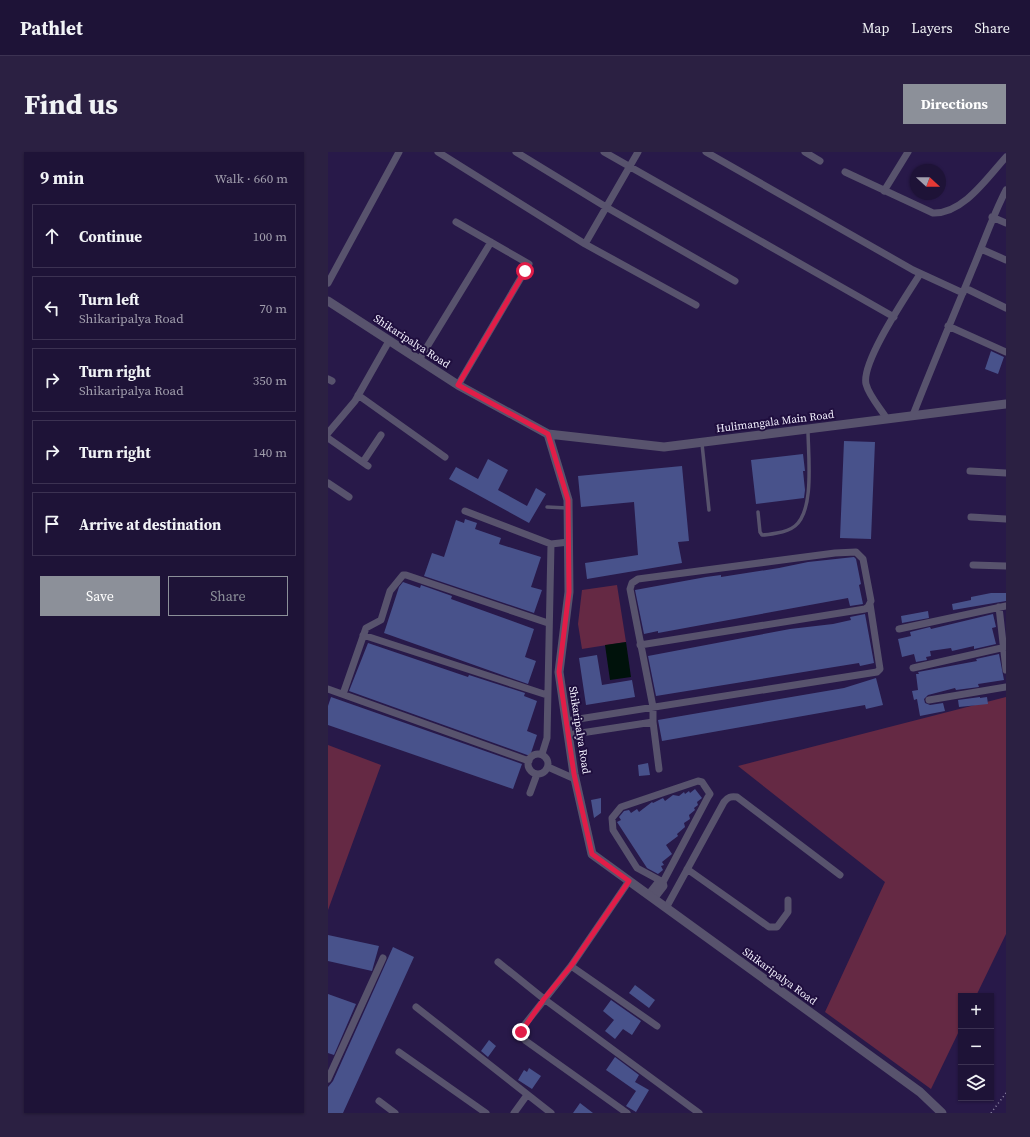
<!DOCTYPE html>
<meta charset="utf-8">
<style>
:root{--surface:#1e1337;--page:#2b2042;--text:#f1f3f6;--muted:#a19ead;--line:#3c3252;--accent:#8c9099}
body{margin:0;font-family:"Source Serif 4",serif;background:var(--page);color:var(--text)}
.controls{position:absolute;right:12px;bottom:12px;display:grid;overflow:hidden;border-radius:0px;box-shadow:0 1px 3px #0004}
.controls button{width:36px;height:36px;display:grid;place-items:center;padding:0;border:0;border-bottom:1px solid var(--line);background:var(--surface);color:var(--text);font:20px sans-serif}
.compass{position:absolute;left:582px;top:12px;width:36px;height:36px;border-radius:50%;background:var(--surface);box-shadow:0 1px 3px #0004;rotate:111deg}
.stop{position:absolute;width:12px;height:12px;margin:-9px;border:3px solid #e11d48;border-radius:50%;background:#fff}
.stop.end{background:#e11d48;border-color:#fff;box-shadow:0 1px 4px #0008}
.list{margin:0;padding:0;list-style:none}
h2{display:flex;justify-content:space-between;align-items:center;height:52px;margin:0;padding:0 16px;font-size:17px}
h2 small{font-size:13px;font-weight:400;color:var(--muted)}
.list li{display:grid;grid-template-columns:26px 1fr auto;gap:12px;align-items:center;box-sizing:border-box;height:64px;margin:0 8px 8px;padding:0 8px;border:1px solid var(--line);border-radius:0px}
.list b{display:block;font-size:15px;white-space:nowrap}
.list p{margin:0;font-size:13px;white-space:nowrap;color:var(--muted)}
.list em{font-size:13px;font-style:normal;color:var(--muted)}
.actions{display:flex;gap:8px;padding:12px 16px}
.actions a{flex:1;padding:9px 0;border:1px solid var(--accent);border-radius:0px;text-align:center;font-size:14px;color:var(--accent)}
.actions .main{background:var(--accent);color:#fff}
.icon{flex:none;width:22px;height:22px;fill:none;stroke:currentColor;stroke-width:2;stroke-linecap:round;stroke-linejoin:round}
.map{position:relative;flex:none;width:678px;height:961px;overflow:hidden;border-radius:0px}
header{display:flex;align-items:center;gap:24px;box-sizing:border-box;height:56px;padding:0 20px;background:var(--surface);border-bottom:1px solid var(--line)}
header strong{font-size:19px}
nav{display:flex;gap:22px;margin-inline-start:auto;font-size:14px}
.intro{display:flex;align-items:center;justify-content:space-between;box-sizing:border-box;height:96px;padding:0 24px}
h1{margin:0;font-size:28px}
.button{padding:10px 18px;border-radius:0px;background:var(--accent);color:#fff;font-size:14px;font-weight:700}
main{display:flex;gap:24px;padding:0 24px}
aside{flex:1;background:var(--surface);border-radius:0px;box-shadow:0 1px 3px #0004}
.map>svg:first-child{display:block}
.green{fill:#652944}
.water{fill:#00120b}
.building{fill:#48528b}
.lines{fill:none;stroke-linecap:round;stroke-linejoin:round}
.path{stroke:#948caa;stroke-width:1.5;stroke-dasharray:1 3;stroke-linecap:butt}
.service{stroke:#58536d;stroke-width:3.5}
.minor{stroke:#58536d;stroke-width:7}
.tertiary{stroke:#58536d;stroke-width:9}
.route{stroke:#e11d48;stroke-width:5}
.labels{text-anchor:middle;stroke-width:4;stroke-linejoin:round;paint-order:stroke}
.street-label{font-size:11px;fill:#f3f1fe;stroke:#1f0e3e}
</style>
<header>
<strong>Pathlet</strong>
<nav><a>Map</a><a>Layers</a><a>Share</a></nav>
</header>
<div class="intro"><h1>Find us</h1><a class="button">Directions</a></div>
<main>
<aside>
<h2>9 min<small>Walk · 660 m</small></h2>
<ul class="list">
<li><svg class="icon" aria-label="ahead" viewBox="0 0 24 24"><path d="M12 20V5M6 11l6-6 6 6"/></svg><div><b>Continue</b></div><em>100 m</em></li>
<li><svg class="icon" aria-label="left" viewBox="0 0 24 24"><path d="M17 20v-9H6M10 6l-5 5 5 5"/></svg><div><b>Turn left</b><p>Shikaripalya Road</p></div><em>70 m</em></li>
<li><svg class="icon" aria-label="right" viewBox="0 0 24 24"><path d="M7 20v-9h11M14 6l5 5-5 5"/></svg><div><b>Turn right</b><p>Shikaripalya Road</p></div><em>350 m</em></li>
<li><svg class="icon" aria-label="right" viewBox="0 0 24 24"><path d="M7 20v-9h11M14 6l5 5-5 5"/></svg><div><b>Turn right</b></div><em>140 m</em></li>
<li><svg class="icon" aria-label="arrive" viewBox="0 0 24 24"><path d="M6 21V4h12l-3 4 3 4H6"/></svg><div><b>Arrive at destination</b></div></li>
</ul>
<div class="actions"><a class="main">Save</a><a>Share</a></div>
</aside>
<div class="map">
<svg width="678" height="961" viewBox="0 0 678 961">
<rect width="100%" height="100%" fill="#281949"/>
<path class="green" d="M 289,433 L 298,490 L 254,497 L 250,472 L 254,438 Z
M 678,545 L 678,782 L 648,844 L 633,844 L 633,875 L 603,937 L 497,860 L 557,730 L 410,614 Z
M 0,593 L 53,613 L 0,758 Z"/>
<path class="water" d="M 298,490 L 303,525 L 282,528 L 277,493 Z"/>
<path class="building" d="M 663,199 L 676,205 L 670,222 L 657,217 Z
M 516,289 L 547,290 L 543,387 L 512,386 Z
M 475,302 L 477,319 L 475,319 L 477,338 L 476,346 L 428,352 L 423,308 Z
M 160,307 L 180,318 L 170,338 L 199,354 L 208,336 L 218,342 L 201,371 L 121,327 L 128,315 L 150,327 Z
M 354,314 L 361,389 L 350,390 L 354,411 L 259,427 L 257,411 L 310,403 L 306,350 L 253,355 L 250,324 Z
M 137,367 L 149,371 L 147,377 L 173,386 L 171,392 L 213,405 L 203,435 L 214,438 L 206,461 L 96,424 L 104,401 L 116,405 L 128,368 L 136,371 Z
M 526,405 L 528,407 L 533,432 L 531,433 L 535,452 L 522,454 L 520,446 L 330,481 L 330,479 L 316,482 L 307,438 L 378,425 L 393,423 L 393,425 L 451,416 L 480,410 Z
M 75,430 L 92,436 L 93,433 L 124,444 L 123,447 L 206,477 L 197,505 L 208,509 L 200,532 L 56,481 L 71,435 Z
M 663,441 L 678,441 L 678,449 L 625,458 L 624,452 L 643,448 L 643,445 Z
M 600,459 L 601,466 L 574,471 L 573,464 Z
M 537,462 L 546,511 L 532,514 L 531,511 L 500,516 L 328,544 L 320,504 L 462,477 L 505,472 L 523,468 L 522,465 Z
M 665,462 L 668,475 L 664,476 L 668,492 L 646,497 L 646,494 L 624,499 L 623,496 L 602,499 L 603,504 L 598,505 L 599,508 L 588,510 L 586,502 L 574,505 L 570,487 L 583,484 L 582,480 L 602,475 L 603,477 Z
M 40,491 L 140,525 L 141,523 L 197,541 L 196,544 L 209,549 L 199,579 L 209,583 L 202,604 L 21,539 Z
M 671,502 L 676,528 L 650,532 L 651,535 L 628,538 L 627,536 L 600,543 L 596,547 L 597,551 L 602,553 L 615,551 L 617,559 L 592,564 L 589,547 L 586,548 L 584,539 L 590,538 L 588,522 L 591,522 L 590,520 L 649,509 L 648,507 Z
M 269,503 L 274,533 L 304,528 L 307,545 L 258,553 L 251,506 Z
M 548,526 L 555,553 L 538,557 L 537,553 L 334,589 L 330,568 L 516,536 Z
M 3,545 L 194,612 L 185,637 L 0,573 L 0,554 Z
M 652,545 L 652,546 L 659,545 L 660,552 L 631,555 L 630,548 Z
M 320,611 L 322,623 L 311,624 L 310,613 Z
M 367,637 L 374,646 L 369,650 L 370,653 L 366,656 L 367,658 L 361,663 L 362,667 L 356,671 L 357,675 L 349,682 L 350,684 L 338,693 L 344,702 L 334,710 L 336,713 L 333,714 L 335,718 L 330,722 L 319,716 L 289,670 L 293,668 L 291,665 L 296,659 L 301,658 L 303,661 L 309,657 L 311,660 L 324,650 L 325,651 L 335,646 L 337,649 L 345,643 L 351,644 L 356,640 L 357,642 L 361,639 L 362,641 Z
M 273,646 L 273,661 L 266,666 L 263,648 Z
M 0,783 L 51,794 L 44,819 L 0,809 Z
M 65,795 L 86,805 L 15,961 L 0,961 L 0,935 L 5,929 Z
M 307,833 L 327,848 L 321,856 L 301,841 Z
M 0,842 L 28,852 L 6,903 L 0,901 Z
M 283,848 L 313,869 L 304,883 L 295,877 L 287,887 L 277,879 L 286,868 L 275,859 Z
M 161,888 L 168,894 L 160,905 L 153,899 Z
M 287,905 L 311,923 L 307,930 L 321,938 L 308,960 L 298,954 L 308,939 L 278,918 Z
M 201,916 L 213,924 L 204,937 L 190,928 L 196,918 L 199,920 Z
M 252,951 L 265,961 L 245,961 Z"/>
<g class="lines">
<path class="path" d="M 663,961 L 678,941"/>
<path class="service" d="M 374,292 L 381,358
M 219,355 L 239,356
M 430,360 L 432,380 L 434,383 C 439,383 444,382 449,381 C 455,380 462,378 467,374 C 487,358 480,302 480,278"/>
<path class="minor" d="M 110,0 L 257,92 L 310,0
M 188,0 L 278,55 L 407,129
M 276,0 L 566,165
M 378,0 L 585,118 L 635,141
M 477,0 L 492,9
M 517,20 L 605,61 C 635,62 659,26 678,5
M 556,39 L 580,0
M 664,65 L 678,71
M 128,70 L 201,112 L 130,233
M 257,92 L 368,153
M 653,97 L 678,108
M 0,131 L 71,0
M 637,136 L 678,156
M 620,174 L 678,200
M 91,208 L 163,90
M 0,227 L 4,229
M 30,243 L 117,305
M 585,263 C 604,214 625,165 645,116 C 656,90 665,63 678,38
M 559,267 C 553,257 541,244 538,232 C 533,210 579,143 592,122
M 0,281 L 27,249 L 61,189
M 0,286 L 40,314
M 35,310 L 53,283
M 642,319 L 678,321
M 0,331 L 21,345
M 137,359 L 223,392 L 219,586 L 214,602
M 643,365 L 678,367
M 223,392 L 241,390
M 645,413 L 678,414
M 671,455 L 678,518
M 571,477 L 678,454
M 35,483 L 219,543
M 312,493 L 537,457 L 540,455 L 543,449 L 535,407 L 528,400 L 507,401 L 310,427 L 304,431 L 302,437 L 325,555 L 325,570 L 331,617
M 585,516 L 678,495
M 0,537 L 201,609
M 15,542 L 38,476 L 53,468 L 62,439 L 75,423 L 78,423 L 220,471
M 601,548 L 678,535
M 238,569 L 549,520 L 552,517 L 542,452
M 240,583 L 325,570
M200 612a10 10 0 1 1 20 0a10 10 0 1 1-20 0Z
M 220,615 L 247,627
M 202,641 L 209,622
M 359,717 L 441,775 L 449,775 L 460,760 L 460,748
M 320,743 L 331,729
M 326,747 L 336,734 L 335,730 L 380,645 L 382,642 L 374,630 L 370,629 L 293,655 L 284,666 L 285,678 L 309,716 L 335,730
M 338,756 L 396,650 C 400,645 403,644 409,645 L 512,723
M 170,810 L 216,847 L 371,961
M 243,814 L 329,874
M 88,855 L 223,961
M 71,900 L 158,961
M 0,927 L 55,806
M 51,949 L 67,961
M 186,961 L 199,943
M 299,961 L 198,889 L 192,883 L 194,876 L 243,814 L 301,729"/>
<path class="tertiary" d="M 0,149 L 130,233 L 220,282 L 240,348 L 241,440 L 231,520 L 246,622 L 264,702 L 592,940 L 614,961
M 220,282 L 336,295 L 678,252"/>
</g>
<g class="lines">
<path class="route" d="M 193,880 L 216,847 L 243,814 L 301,729 L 264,702 L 246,622 L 231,520 L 241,440 L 240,348 L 220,282 L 130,233 L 197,119"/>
</g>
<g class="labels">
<g class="street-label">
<text transform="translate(84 189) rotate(33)" y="4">Shikaripalya Road</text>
<text transform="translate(447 269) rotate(-7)" y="4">Hulimangala Main Road</text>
<text transform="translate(252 578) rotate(81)" y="4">Shikaripalya Road</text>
<text transform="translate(452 824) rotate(36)" y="4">Shikaripalya Road</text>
</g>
</g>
</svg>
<div class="controls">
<button>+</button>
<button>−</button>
<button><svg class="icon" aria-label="layers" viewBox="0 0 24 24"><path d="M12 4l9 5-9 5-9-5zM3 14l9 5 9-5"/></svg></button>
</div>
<svg class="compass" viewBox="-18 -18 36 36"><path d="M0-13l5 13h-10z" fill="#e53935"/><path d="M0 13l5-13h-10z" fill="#a19ead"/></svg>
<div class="stop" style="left:197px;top:119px"></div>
<div class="stop end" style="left:193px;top:880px"></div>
</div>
</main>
